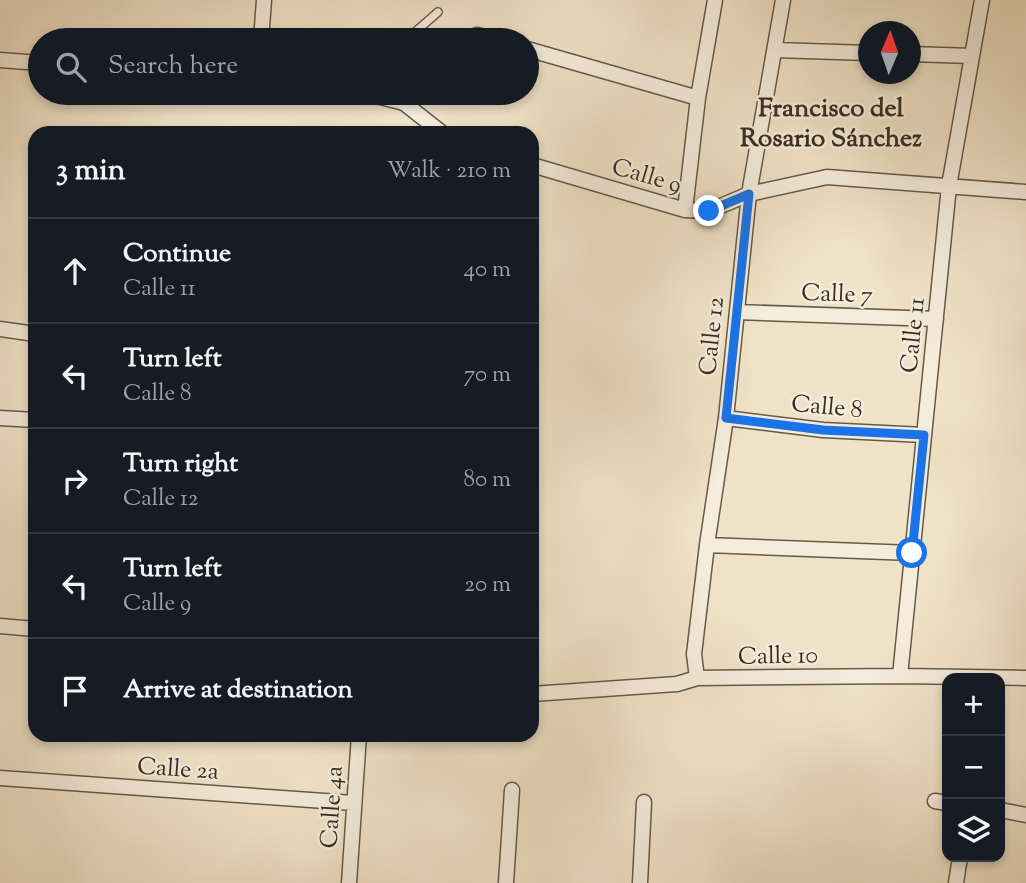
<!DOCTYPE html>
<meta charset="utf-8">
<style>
:root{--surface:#171b24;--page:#20242c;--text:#f1f3f6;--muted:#9ea1a6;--line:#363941}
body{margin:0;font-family:"Sorts Mill Goudy",serif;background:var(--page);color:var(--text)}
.controls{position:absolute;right:21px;bottom:21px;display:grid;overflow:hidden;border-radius:14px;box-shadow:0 4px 10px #0003}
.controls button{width:63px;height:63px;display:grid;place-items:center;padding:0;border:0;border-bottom:2px solid var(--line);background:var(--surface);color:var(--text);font:35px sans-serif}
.compass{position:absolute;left:858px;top:21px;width:63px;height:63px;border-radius:50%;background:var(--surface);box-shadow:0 4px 10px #0003;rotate:2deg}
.stop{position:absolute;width:21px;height:21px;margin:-16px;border:5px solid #1a73e8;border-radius:50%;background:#fff}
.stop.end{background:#1a73e8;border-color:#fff;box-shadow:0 2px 7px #0008}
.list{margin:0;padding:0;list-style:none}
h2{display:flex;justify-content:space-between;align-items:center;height:91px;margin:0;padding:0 28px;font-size:30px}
h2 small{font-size:23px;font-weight:400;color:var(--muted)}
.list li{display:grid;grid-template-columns:46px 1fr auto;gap:21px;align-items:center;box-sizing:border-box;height:105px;padding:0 28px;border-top:2px solid var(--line)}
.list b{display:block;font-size:26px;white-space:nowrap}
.list p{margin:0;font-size:23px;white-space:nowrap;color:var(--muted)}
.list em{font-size:23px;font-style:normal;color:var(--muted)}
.icon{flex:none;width:38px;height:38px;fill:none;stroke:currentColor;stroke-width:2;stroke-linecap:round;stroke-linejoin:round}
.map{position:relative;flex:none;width:1026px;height:883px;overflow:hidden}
.search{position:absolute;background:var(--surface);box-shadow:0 4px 10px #0003;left:28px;top:28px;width:511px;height:77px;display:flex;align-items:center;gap:18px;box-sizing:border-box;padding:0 24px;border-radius:38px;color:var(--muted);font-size:26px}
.panel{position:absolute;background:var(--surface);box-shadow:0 4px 10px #0003;left:28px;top:126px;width:511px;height:616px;border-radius:21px}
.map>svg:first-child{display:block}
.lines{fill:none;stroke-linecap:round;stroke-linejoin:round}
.service-casing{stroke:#665a4a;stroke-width:10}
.minor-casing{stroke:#665a4a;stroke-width:17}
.service{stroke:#f5ecdb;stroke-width:7}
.minor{stroke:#f5ecdb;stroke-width:14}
.route{stroke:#1a73e8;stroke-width:9}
.labels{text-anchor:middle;stroke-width:5;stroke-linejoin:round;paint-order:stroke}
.street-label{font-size:24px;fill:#382d21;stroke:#f5ecdb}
.neighbourhood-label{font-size:26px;font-weight:bold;fill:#382d21;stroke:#f5ecdb}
</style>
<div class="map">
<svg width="1026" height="883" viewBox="0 0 1026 883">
<rect width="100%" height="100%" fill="#f0e2c7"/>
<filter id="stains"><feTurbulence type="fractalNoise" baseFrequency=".00286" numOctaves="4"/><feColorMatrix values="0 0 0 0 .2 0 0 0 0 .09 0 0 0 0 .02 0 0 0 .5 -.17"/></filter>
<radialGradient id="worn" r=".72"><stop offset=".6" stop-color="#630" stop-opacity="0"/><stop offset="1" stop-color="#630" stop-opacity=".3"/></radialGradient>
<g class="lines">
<g class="service-casing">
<path id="service" d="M 406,40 L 438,12"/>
</g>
<g class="minor-casing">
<path id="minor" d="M 477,35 L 495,40
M 261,40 L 264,0
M 527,49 L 698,98
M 775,50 L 869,53
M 911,54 L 971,56
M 0,60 L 40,63
M 365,93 L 404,103 L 442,133
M 532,165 L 685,210 L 709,211 L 749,194 L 827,177 L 1026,192
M 685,210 L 698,98 L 715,0
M 737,312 L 936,319
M 0,329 L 35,334
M 0,418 L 35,420
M 726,418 L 823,430 L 924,435
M 707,545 L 912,553
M 0,626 L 35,629
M 900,676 L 949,186 L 982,0
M 697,678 L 694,654 L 707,545 L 726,418 L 749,194 L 783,0
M 532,694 L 677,684 L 697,678 L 900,676 L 1026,678
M 0,778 L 353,803
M 935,801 L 947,803
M 1000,810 L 1026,815
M 349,883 L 359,735
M 506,883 L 512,790
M 640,883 L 644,802
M 956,883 L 960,857"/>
</g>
<use href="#service" class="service"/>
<use href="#minor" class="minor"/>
</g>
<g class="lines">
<path class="route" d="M 709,211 L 749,194 L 726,418 L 823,430 L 924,435 L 912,553"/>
</g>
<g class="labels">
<g class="street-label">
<text transform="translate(647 175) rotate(16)" y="8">Calle 9</text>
<text transform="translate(837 293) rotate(2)" y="8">Calle 7</text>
<text transform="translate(912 335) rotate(-84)" y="8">Calle 11</text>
<text transform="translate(711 336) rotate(-84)" y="8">Calle 12</text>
<text transform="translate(827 406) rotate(5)" y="8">Calle 8</text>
<text transform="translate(778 655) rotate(-1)" y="8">Calle 10</text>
<text transform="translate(178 768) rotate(4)" y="8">Calle 2a</text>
<text transform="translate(331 807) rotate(-86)" y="8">Calle 4a</text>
</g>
<g class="neighbourhood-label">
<text x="831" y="116">Francisco del<tspan x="831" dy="30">Rosario Sánchez</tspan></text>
</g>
</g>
<rect width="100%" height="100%" filter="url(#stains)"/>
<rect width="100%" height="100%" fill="url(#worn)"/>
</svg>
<div class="controls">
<button>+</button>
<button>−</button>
<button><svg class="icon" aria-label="layers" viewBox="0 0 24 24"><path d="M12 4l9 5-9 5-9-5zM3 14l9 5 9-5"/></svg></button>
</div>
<svg class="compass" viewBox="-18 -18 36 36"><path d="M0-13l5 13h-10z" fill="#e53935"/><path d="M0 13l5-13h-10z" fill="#9ea1a6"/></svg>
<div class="stop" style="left:912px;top:553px"></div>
<div class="stop end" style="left:709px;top:211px"></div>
<div class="search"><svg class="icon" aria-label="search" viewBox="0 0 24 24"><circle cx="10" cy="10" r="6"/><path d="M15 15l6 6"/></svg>Search here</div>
<section class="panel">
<h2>3 min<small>Walk · 210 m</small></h2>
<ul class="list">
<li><svg class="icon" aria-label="ahead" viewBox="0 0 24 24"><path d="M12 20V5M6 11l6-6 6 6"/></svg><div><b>Continue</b><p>Calle 11</p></div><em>40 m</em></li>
<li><svg class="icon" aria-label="left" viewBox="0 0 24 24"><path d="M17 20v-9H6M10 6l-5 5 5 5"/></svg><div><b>Turn left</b><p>Calle 8</p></div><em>70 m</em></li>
<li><svg class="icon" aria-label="right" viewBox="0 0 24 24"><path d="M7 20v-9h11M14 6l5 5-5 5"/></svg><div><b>Turn right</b><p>Calle 12</p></div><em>80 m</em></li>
<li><svg class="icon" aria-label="left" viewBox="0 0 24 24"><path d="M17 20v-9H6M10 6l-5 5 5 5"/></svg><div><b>Turn left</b><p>Calle 9</p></div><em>20 m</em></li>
<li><svg class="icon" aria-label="arrive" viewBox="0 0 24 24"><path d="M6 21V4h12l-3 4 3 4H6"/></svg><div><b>Arrive at destination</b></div></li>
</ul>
</section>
</div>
